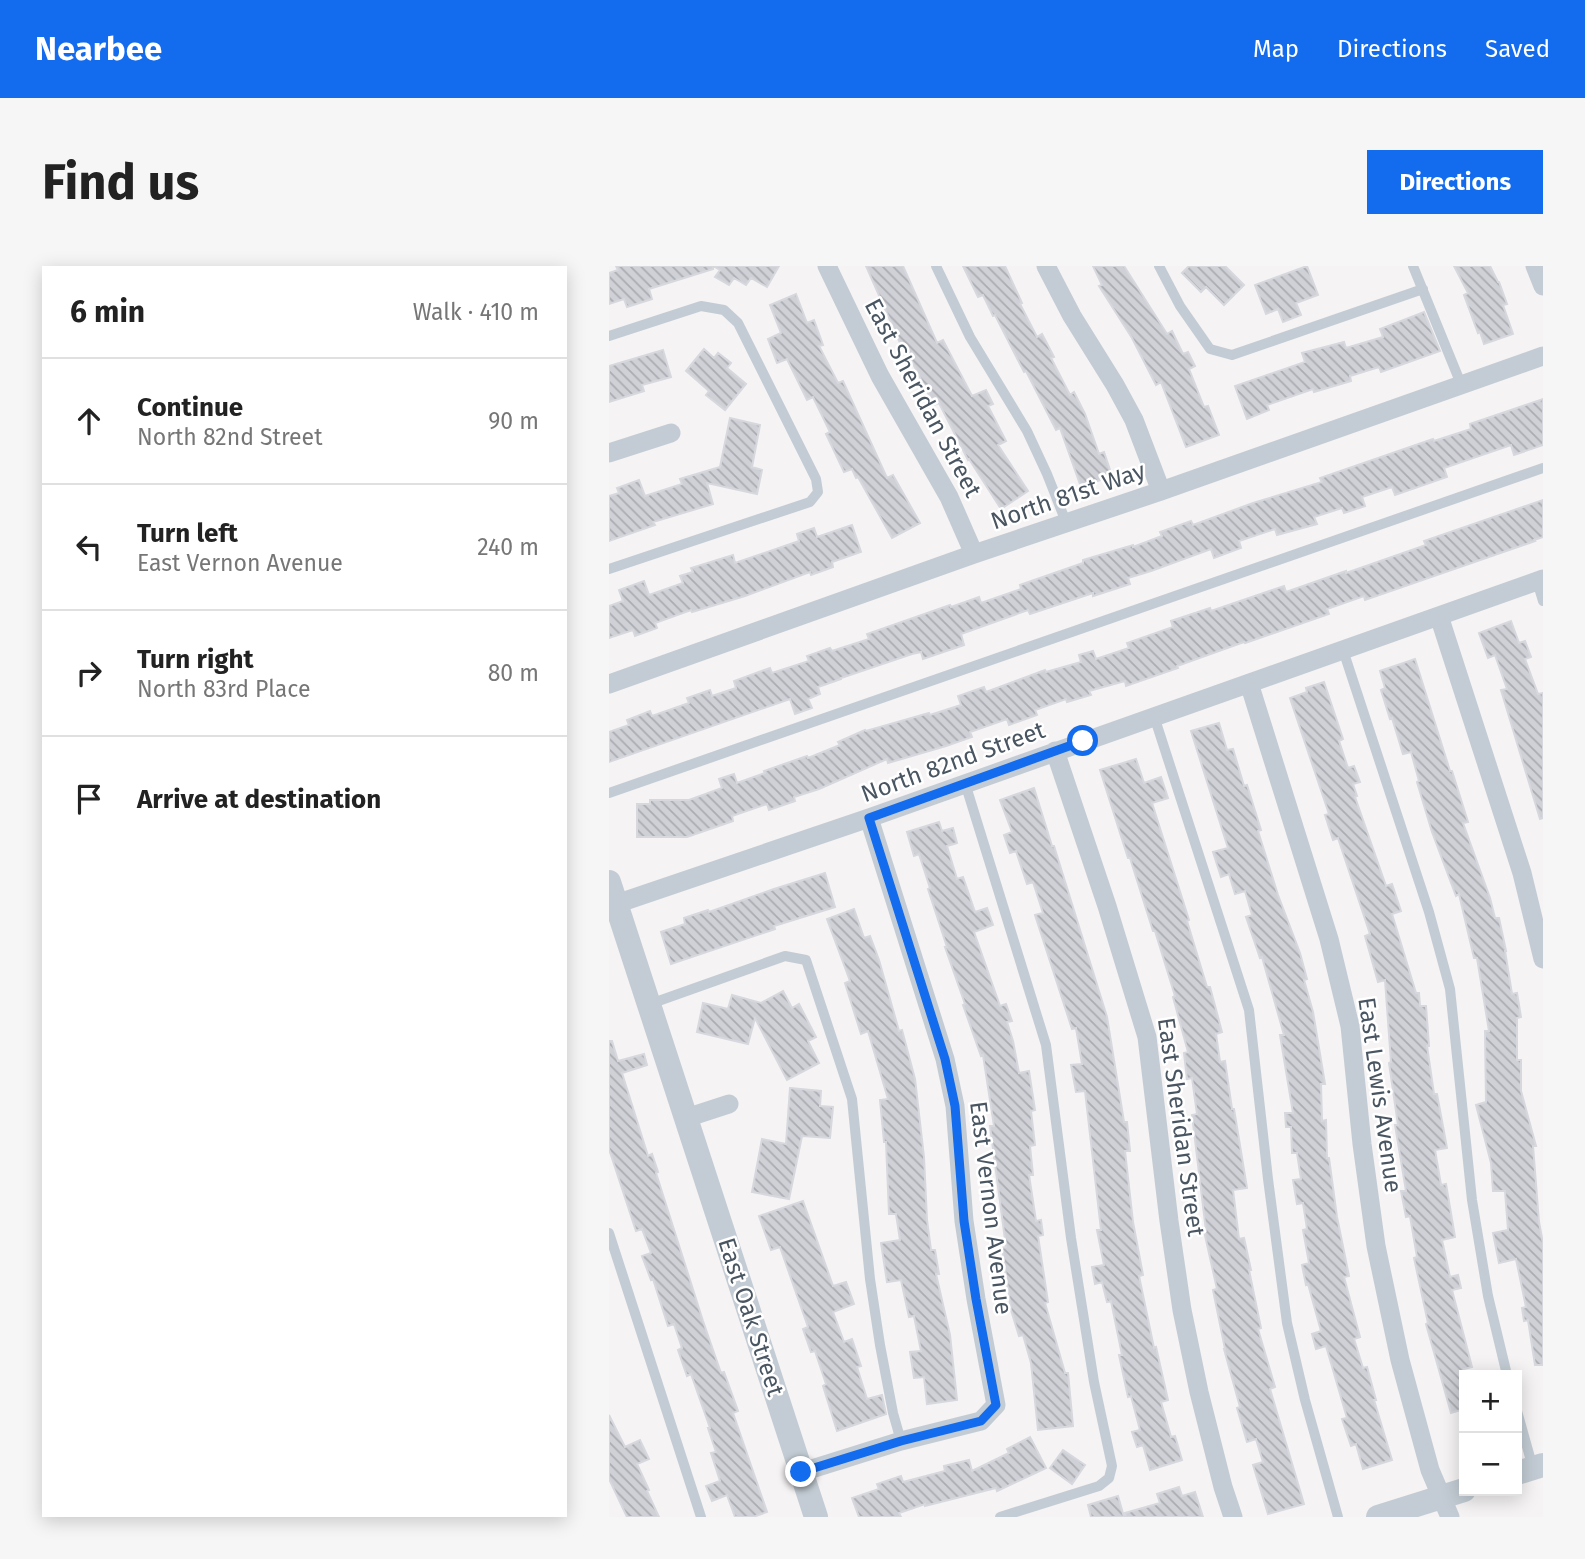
<!DOCTYPE html>
<meta charset="utf-8">
<style>
:root{--surface:#fff;--page:#f6f6f6;--text:#222;--muted:#767676;--line:#e0e0e0;--accent:#136bee}
body{margin:0;font-family:"Fira Sans",sans-serif;background:var(--page);color:var(--text)}
.controls{position:absolute;right:21px;bottom:21px;display:grid;overflow:hidden;border-radius:0px;box-shadow:0 4px 18px #0003}
.controls button{width:63px;height:63px;display:grid;place-items:center;padding:0;border:0;border-bottom:2px solid var(--line);background:var(--surface);color:var(--text);font:35px sans-serif}
.stop{position:absolute;width:21px;height:21px;margin:-16px;border:5px solid #136bee;border-radius:50%;background:#fff}
.stop.end{background:#136bee;border-color:#fff;box-shadow:0 2px 7px #0008}
.list{margin:0;padding:0;list-style:none}
h2{display:flex;justify-content:space-between;align-items:center;height:91px;margin:0;padding:0 28px;font-size:30px}
h2 small{font-size:23px;font-weight:400;color:var(--muted)}
.list li{display:grid;grid-template-columns:46px 1fr auto;gap:21px;align-items:center;box-sizing:border-box;height:126px;padding:0 28px;border-top:2px solid var(--line)}
.list b{display:block;font-size:26px;white-space:nowrap}
.list p{margin:0;font-size:23px;white-space:nowrap;color:var(--muted)}
.list em{font-size:23px;font-style:normal;color:var(--muted)}
.icon{flex:none;width:38px;height:38px;fill:none;stroke:currentColor;stroke-width:2;stroke-linecap:round;stroke-linejoin:round}
.map{position:relative;flex:none;width:934px;height:1251px;overflow:hidden;border-radius:0px}
header{display:flex;align-items:center;gap:42px;box-sizing:border-box;height:98px;padding:0 35px;background:var(--accent);color:#fff}
header strong{font-size:33px}
nav{display:flex;gap:38px;margin-inline-start:auto;font-size:24px}
.intro{display:flex;align-items:center;justify-content:space-between;box-sizing:border-box;height:168px;padding:0 42px}
h1{margin:0;font-size:49px}
.button{padding:18px 32px;border-radius:0px;background:var(--accent);color:#fff;font-size:24px;font-weight:700}
main{display:flex;gap:42px;padding:0 42px}
aside{flex:1;background:var(--surface);border-radius:0px;box-shadow:0 4px 18px #0003}
.map>svg:first-child{display:block}
.building{fill:url(#building-back-hatch);stroke:#d6d8de;stroke-width:2}
.lines{fill:none;stroke-linecap:round;stroke-linejoin:round}
.service{stroke:#c3ccd4;stroke-width:10}
.minor{stroke:#c3ccd4;stroke-width:19}
.tertiary{stroke:#c3ccd4;stroke-width:24}
.route{stroke:#136bee;stroke-width:9}
.labels{text-anchor:middle;stroke-width:5;stroke-linejoin:round;paint-order:stroke}
.street-label{font-size:24px;fill:#495561;stroke:#fff}
</style>
<header>
<strong>Nearbee</strong>
<nav><a>Map</a><a>Directions</a><a>Saved</a></nav>
</header>
<div class="intro"><h1>Find us</h1><a class="button">Directions</a></div>
<main>
<aside>
<h2>6 min<small>Walk · 410 m</small></h2>
<ul class="list">
<li><svg class="icon" aria-label="ahead" viewBox="0 0 24 24"><path d="M12 20V5M6 11l6-6 6 6"/></svg><div><b>Continue</b><p>North 82nd Street</p></div><em>90 m</em></li>
<li><svg class="icon" aria-label="left" viewBox="0 0 24 24"><path d="M17 20v-9H6M10 6l-5 5 5 5"/></svg><div><b>Turn left</b><p>East Vernon Avenue</p></div><em>240 m</em></li>
<li><svg class="icon" aria-label="right" viewBox="0 0 24 24"><path d="M7 20v-9h11M14 6l5 5-5 5"/></svg><div><b>Turn right</b><p>North 83rd Place</p></div><em>80 m</em></li>
<li><svg class="icon" aria-label="arrive" viewBox="0 0 24 24"><path d="M6 21V4h12l-3 4 3 4H6"/></svg><div><b>Arrive at destination</b></div></li>
</ul>
</aside>
<div class="map">
<svg width="934" height="1251" viewBox="0 0 934 1251">
<defs>
<pattern id="building-back-hatch" width="6" height="6" patternUnits="userSpaceOnUse" patternTransform="scale(1.75)"><rect width="6" height="6" fill="#cfd1d7"/><path d="M-1 5l2 2M0 0l6 6M5-1l2 2" fill="none" stroke="#aaacb2"/></pattern>
</defs>
<rect width="100%" height="100%" fill="#f5f3f3"/>
<path class="building" d="M 7,0 L 170,0 L 158,21 L 142,12 L 137,19 L 125,12 L 120,19 L 106,11 L 111,4 L 104,0 L 104,3 L 40,23 L 43,33 L 18,41 L 15,33 L 0,38 L 0,7 L 9,4 Z
M 257,0 L 294,0 L 328,77 L 334,74 L 363,130 L 377,124 L 384,138 L 379,140 L 397,175 L 389,179 L 419,225 L 392,243 L 360,193 L 359,194 L 330,137 L 325,139 L 293,76 L 291,77 Z
M 354,0 L 396,0 L 413,37 L 411,38 L 428,71 L 433,68 L 445,91 L 442,92 L 461,129 L 465,126 L 476,148 L 490,188 L 495,186 L 503,210 L 472,221 L 451,162 L 447,164 L 417,105 L 415,106 L 386,49 L 384,50 L 374,29 L 369,31 Z
M 484,0 L 515,0 L 558,68 L 563,65 L 574,88 L 579,86 L 586,100 L 580,103 L 595,141 L 599,140 L 610,169 L 577,181 L 552,116 L 547,119 L 523,72 L 490,20 L 493,19 Z
M 580,0 L 616,0 L 635,19 L 615,39 L 597,21 L 592,26 L 573,7 Z
M 698,0 L 709,29 L 687,37 L 692,49 L 674,56 L 669,43 L 657,48 L 646,19 Z
M 845,0 L 881,0 L 889,16 L 890,16 L 898,38 L 894,39 L 904,68 L 875,78 L 871,66 L 869,67 L 855,29 L 859,27 Z
M 187,28 L 198,57 L 205,54 L 214,79 L 210,80 L 229,117 L 234,115 L 278,212 L 284,209 L 311,257 L 283,272 L 249,211 L 247,212 L 243,203 L 235,206 L 217,168 L 221,166 L 204,131 L 198,134 L 178,93 L 168,97 L 159,73 L 172,67 L 161,39 Z
M 815,46 L 831,85 L 772,106 L 770,101 L 741,110 L 742,115 L 705,126 L 704,123 L 658,139 L 660,144 L 638,153 L 626,120 L 696,96 L 693,87 L 735,76 L 737,82 L 774,71 L 771,63 Z
M 95,83 L 105,92 L 109,87 L 122,97 L 118,102 L 137,118 L 116,144 L 97,129 L 100,125 L 77,105 Z
M 54,84 L 62,111 L 33,119 L 35,125 L 0,136 L 0,100 Z
M 934,133 L 934,179 L 905,189 L 902,179 L 835,202 L 838,211 L 786,229 L 783,221 L 753,231 L 756,240 L 735,247 L 733,242 L 705,251 L 708,258 L 668,269 L 666,263 L 630,275 L 632,282 L 605,292 L 602,283 L 542,305 L 519,312 L 521,318 L 484,330 L 484,327 L 421,348 L 419,344 L 352,368 L 355,379 L 314,393 L 312,386 L 303,388 L 232,412 L 232,413 L 209,421 L 211,428 L 199,433 L 203,442 L 186,448 L 181,433 L 0,496 L 0,466 L 20,459 L 18,454 L 41,445 L 43,450 L 80,437 L 78,432 L 101,424 L 103,430 L 127,422 L 125,415 L 161,402 L 163,407 L 200,395 L 198,390 L 221,382 L 223,385 L 260,373 L 258,368 L 341,339 L 342,341 L 370,331 L 372,337 L 412,323 L 411,319 L 474,297 L 474,294 L 524,279 L 524,281 L 553,270 L 551,266 L 582,255 L 584,259 L 644,237 L 713,216 L 711,212 L 824,173 L 825,175 L 862,163 L 861,158 Z
M 121,152 L 151,159 L 143,201 L 153,204 L 148,228 L 98,217 L 104,238 L 44,256 L 46,259 L 0,275 L 0,230 L 10,227 L 8,222 L 30,214 L 36,230 L 73,218 L 71,213 L 111,201 Z
M 934,234 L 934,271 L 925,274 L 926,275 L 756,334 L 755,330 L 718,343 L 720,348 L 636,377 L 635,376 L 568,400 L 569,402 L 517,420 L 516,415 L 480,425 L 482,429 L 458,436 L 457,433 L 426,444 L 428,449 L 400,459 L 398,453 L 361,466 L 363,471 L 337,480 L 279,497 L 278,493 L 210,523 L 185,531 L 186,535 L 160,544 L 158,538 L 123,550 L 124,555 L 78,571 L 28,571 L 28,538 L 41,538 L 41,534 L 80,534 L 113,522 L 110,513 L 125,508 L 128,517 L 156,507 L 155,505 L 198,490 L 199,492 L 231,479 L 229,476 L 256,464 L 257,465 L 320,447 L 321,449 L 352,439 L 349,430 L 375,421 L 377,426 L 436,404 L 437,406 L 472,396 L 470,389 L 484,385 L 487,393 L 520,382 L 518,377 L 564,361 L 562,355 L 601,342 L 602,345 L 675,320 L 677,326 L 737,305 L 737,307 L 817,279 L 815,275 Z
M 243,259 L 252,286 L 223,296 L 224,301 L 202,309 L 201,306 L 136,330 L 83,346 L 82,344 L 46,357 L 48,362 L 26,370 L 24,364 L 0,372 L 0,340 L 14,335 L 10,324 L 35,315 L 40,329 L 74,317 L 71,310 L 84,306 L 82,302 L 124,289 L 126,297 L 190,275 L 188,268 L 205,262 L 208,271 Z
M 902,355 L 910,377 L 916,375 L 922,391 L 916,393 L 929,428 L 934,427 L 934,552 L 931,553 L 892,424 L 898,423 L 886,389 L 879,392 L 870,367 Z
M 806,393 L 841,505 L 843,505 L 859,556 L 854,557 L 881,632 L 886,652 L 890,652 L 897,685 L 896,685 L 903,728 L 908,727 L 912,751 L 908,752 L 908,794 L 912,794 L 912,825 L 927,880 L 924,880 L 930,956 L 934,977 L 934,1099 L 926,1099 L 919,1054 L 915,1055 L 913,1042 L 917,1041 L 907,993 L 890,997 L 884,967 L 899,964 L 896,925 L 884,925 L 882,897 L 867,839 L 877,836 L 876,765 L 880,765 L 868,692 L 865,692 L 850,628 L 847,630 L 823,566 L 808,516 L 810,515 L 802,486 L 794,488 L 783,452 L 781,453 L 772,424 L 776,422 L 771,405 Z
M 715,416 L 734,473 L 730,475 L 739,502 L 745,500 L 751,516 L 744,518 L 748,530 L 746,531 L 777,620 L 783,618 L 792,645 L 783,648 L 807,727 L 810,727 L 811,740 L 817,740 L 820,780 L 818,780 L 825,828 L 828,828 L 838,882 L 826,884 L 832,919 L 837,918 L 846,971 L 833,974 L 841,1011 L 849,1009 L 852,1022 L 843,1024 L 863,1101 L 855,1103 L 855,1143 L 842,1147 L 817,1058 L 819,1057 L 805,992 L 808,991 L 801,950 L 797,951 L 792,925 L 797,925 L 786,859 L 789,859 L 780,797 L 782,796 L 776,714 L 769,716 L 756,670 L 761,668 L 729,572 L 724,574 L 716,549 L 720,548 L 681,432 L 698,426 L 697,422 Z
M 610,457 L 618,484 L 624,483 L 635,520 L 638,519 L 652,564 L 649,565 L 669,629 L 691,687 L 698,713 L 695,714 L 704,746 L 716,818 L 712,818 L 713,855 L 717,854 L 718,892 L 720,892 L 728,951 L 740,1010 L 735,1011 L 751,1071 L 745,1073 L 754,1102 L 758,1101 L 767,1134 L 765,1134 L 783,1194 L 754,1203 L 747,1178 L 742,1180 L 733,1153 L 738,1152 L 717,1080 L 707,1083 L 703,1068 L 712,1065 L 699,1018 L 697,1019 L 693,999 L 700,997 L 694,964 L 698,963 L 694,937 L 688,938 L 684,914 L 692,913 L 688,887 L 683,887 L 682,861 L 677,861 L 676,847 L 684,847 L 671,769 L 675,769 L 653,691 L 651,692 L 637,651 L 643,649 L 636,625 L 626,628 L 620,608 L 612,611 L 604,586 L 619,582 L 582,465 Z
M 527,493 L 535,517 L 552,511 L 559,532 L 543,537 L 580,654 L 578,655 L 598,721 L 601,721 L 613,766 L 607,768 L 611,796 L 616,795 L 623,843 L 625,843 L 638,922 L 624,924 L 630,973 L 635,972 L 642,1004 L 640,1004 L 652,1062 L 649,1063 L 666,1121 L 661,1123 L 695,1238 L 659,1248 L 644,1199 L 654,1196 L 647,1173 L 638,1176 L 628,1142 L 631,1141 L 615,1083 L 616,1083 L 604,1024 L 608,1023 L 595,965 L 597,965 L 583,849 L 588,848 L 583,812 L 578,813 L 575,787 L 579,786 L 564,731 L 566,730 L 546,665 L 544,665 L 521,592 L 519,592 L 491,504 Z
M 425,522 L 443,580 L 445,580 L 498,751 L 515,856 L 518,856 L 521,885 L 516,885 L 524,956 L 534,1009 L 530,1010 L 545,1082 L 547,1081 L 559,1134 L 552,1136 L 562,1171 L 566,1170 L 573,1194 L 541,1204 L 534,1179 L 528,1181 L 523,1166 L 531,1164 L 522,1130 L 519,1131 L 510,1089 L 513,1089 L 502,1035 L 498,1036 L 493,1016 L 486,1018 L 483,1001 L 495,999 L 488,964 L 492,964 L 476,825 L 467,826 L 462,799 L 473,798 L 467,762 L 463,763 L 426,649 L 434,647 L 424,616 L 418,618 L 407,585 L 401,587 L 395,569 L 403,566 L 391,534 Z
M 330,556 L 333,565 L 344,562 L 348,577 L 338,580 L 348,613 L 354,611 L 366,646 L 378,642 L 384,659 L 365,666 L 391,740 L 397,738 L 403,755 L 398,756 L 404,775 L 410,807 L 420,805 L 426,844 L 422,845 L 426,879 L 421,880 L 424,909 L 420,909 L 427,955 L 432,954 L 434,969 L 429,970 L 439,1036 L 436,1037 L 456,1107 L 459,1107 L 464,1160 L 429,1164 L 422,1097 L 414,1069 L 410,1070 L 402,1044 L 393,982 L 397,981 L 381,860 L 385,860 L 374,789 L 372,790 L 354,739 L 356,738 L 336,681 L 338,681 L 319,623 L 321,622 L 310,588 L 305,590 L 298,566 Z
M 216,607 L 226,641 L 165,660 L 166,663 L 62,698 L 52,666 L 76,658 L 75,652 L 99,644 L 100,646 L 165,623 Z
M 245,643 L 255,672 L 261,670 L 270,694 L 290,765 L 293,764 L 306,813 L 315,891 L 318,954 L 322,984 L 326,984 L 330,1008 L 327,1008 L 341,1069 L 348,1134 L 318,1138 L 315,1111 L 305,1112 L 301,1086 L 312,1085 L 305,1050 L 300,1051 L 292,1014 L 278,1016 L 272,977 L 291,974 L 287,948 L 280,948 L 277,876 L 275,876 L 271,834 L 279,833 L 259,765 L 252,768 L 236,717 L 241,715 L 218,653 Z
M 174,725 L 183,742 L 190,738 L 207,771 L 199,775 L 210,797 L 178,814 L 146,752 L 139,778 L 88,766 L 94,737 L 119,743 L 123,729 L 152,737 Z
M 0,775 L 3,775 L 9,795 L 35,788 L 38,799 L 13,807 L 39,890 L 43,888 L 49,906 L 47,907 L 94,1055 L 112,1107 L 115,1106 L 129,1145 L 124,1147 L 158,1246 L 144,1251 L 126,1251 L 118,1229 L 103,1235 L 97,1220 L 111,1215 L 102,1187 L 107,1186 L 99,1162 L 101,1162 L 82,1108 L 78,1110 L 69,1084 L 73,1082 L 65,1058 L 59,1060 L 44,1013 L 42,1014 L 33,990 L 42,987 L 33,963 L 27,965 L 0,883 Z
M 181,822 L 212,825 L 211,840 L 224,841 L 221,872 L 193,870 L 180,933 L 143,926 L 153,873 L 177,878 Z
M 194,935 L 224,1020 L 237,1016 L 245,1038 L 224,1046 L 235,1076 L 243,1073 L 252,1100 L 248,1101 L 258,1133 L 273,1129 L 277,1148 L 228,1165 L 214,1120 L 217,1118 L 206,1085 L 202,1086 L 194,1063 L 199,1061 L 171,981 L 162,984 L 150,950 Z
M 0,1149 L 16,1181 L 31,1174 L 40,1193 L 28,1198 L 40,1224 L 38,1225 L 50,1251 L 18,1251 L 0,1213 Z
M 421,1171 L 437,1202 L 388,1225 L 387,1222 L 316,1240 L 316,1238 L 290,1247 L 292,1251 L 250,1251 L 243,1232 L 270,1223 L 268,1218 L 292,1210 L 294,1216 L 336,1205 L 335,1200 L 360,1194 L 363,1205 L 400,1187 L 398,1183 Z
M 454,1184 L 476,1199 L 463,1218 L 441,1202 Z
M 570,1221 L 573,1230 L 586,1226 L 594,1251 L 517,1251 L 516,1247 L 551,1237 L 548,1228 Z
M 509,1230 L 515,1251 L 482,1251 L 479,1239 Z"/>
<g class="lines">
<path class="service" d="M 327,0 L 361,71 L 418,165 L 438,208 L 457,256
M 550,0 L 571,40 L 601,83 L 623,89 L 814,23
M 804,0 L 852,118
M 0,70 L 92,40 L 115,44 L 129,57 L 207,213 L 209,226 L 201,236 L 0,303
M 928,315 L 934,335
M 734,384 L 820,646 L 841,723 L 863,934 L 879,1030 L 898,1109
M 545,450 L 640,744 L 659,913 L 678,1057 L 696,1134 L 729,1251
M 356,517 L 437,779 L 462,972 L 485,1116 L 503,1200 L 500,1212 L 490,1220 L 391,1251
M 0,527 L 934,202
M 41,738 L 176,690 L 197,694 L 243,833 L 261,1013 L 271,1079 L 284,1147 L 292,1175
M 0,967 L 92,1251
M 908,1145 L 924,1202"/>
<path class="minor" d="M 218,0 L 271,110 L 340,231 L 365,288
M 437,0 L 463,50 L 506,119 L 525,154 L 552,225
M 926,0 L 934,20
M 0,187 L 62,167
M 830,350 L 913,607 L 934,693
M 640,417 L 720,673 L 741,760 L 753,878 L 767,980 L 791,1094 L 821,1204 L 841,1251
M 0,418 L 365,288 L 552,225 L 934,90
M 446,485 L 498,640 L 538,771 L 560,955 L 573,1044 L 590,1126 L 614,1221 L 624,1251
M 7,638 L 260,552 L 934,313
M 77,852 L 120,838
M 193,1206 L 292,1175 L 372,1155 L 387,1139 L 367,1033 L 355,955 L 346,840 L 336,793 L 260,552"/>
<path class="tertiary" d="M 0,616 L 207,1251
M 908,1207 L 934,1199
M 769,1251 L 855,1224"/>
</g>
<g class="lines">
<path class="route" d="M 192,1206 L 292,1175 L 372,1155 L 387,1139 L 367,1033 L 355,955 L 346,840 L 336,793 L 260,552 L 474,475"/>
</g>
<g class="labels">
<g class="street-label">
<text transform="translate(314 132) rotate(62)" y="8">East Sheridan Street</text>
<text transform="translate(459 230) rotate(-19)" y="8">North 81st Way</text>
<text transform="translate(344 496) rotate(-20)" y="8">North 82nd Street</text>
<text transform="translate(771 829) rotate(82)" y="8">East Lewis Avenue</text>
<text transform="translate(572 861) rotate(82)" y="8">East Sheridan Street</text>
<text transform="translate(382 942) rotate(83)" y="8">East Vernon Avenue</text>
<text transform="translate(142 1051) rotate(72)" y="8">East Oak Street</text>
</g>
</g>
</svg>
<div class="controls">
<button>+</button>
<button>−</button>
</div>
<div class="stop" style="left:474px;top:475px"></div>
<div class="stop end" style="left:192px;top:1206px"></div>
</div>
</main>
